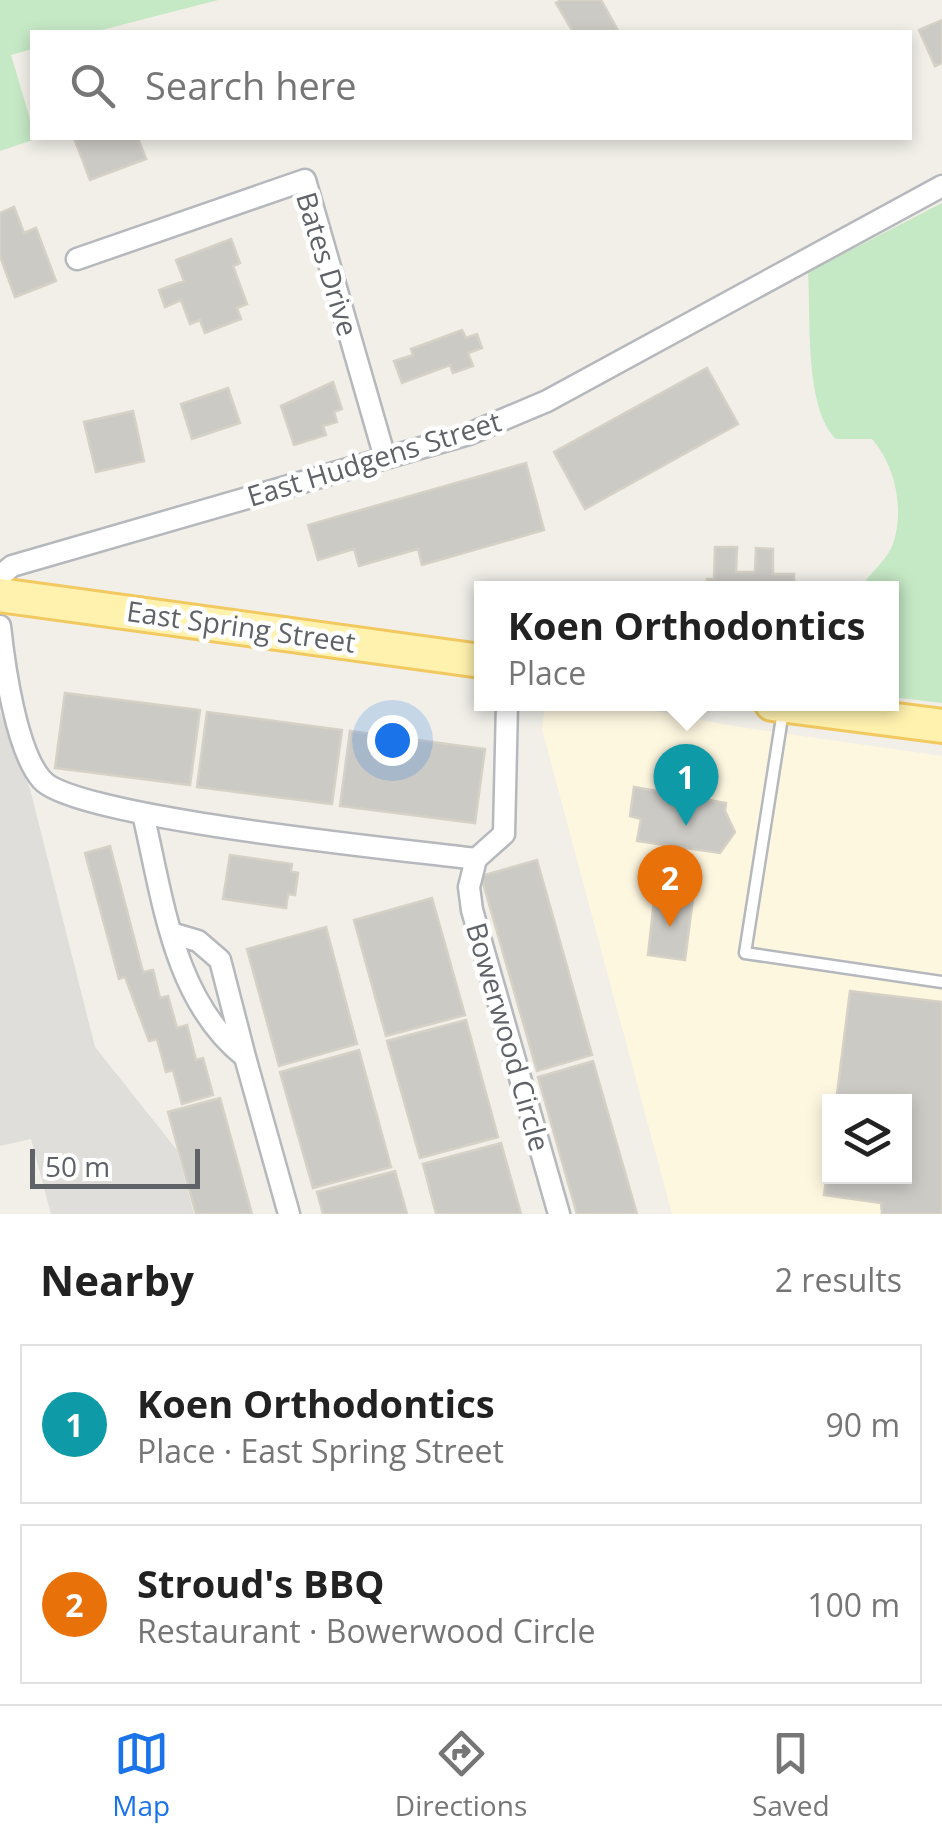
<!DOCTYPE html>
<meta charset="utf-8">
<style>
:root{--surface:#fff;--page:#f6f6f6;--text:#222;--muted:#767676;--line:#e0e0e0;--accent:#1a73e8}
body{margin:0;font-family:"Open Sans",sans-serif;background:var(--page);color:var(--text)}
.controls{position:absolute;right:30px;bottom:30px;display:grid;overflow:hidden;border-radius:0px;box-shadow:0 5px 15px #0003}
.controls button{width:90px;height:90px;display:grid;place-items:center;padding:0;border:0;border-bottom:2px solid var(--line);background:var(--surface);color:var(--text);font:50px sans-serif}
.scale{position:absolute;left:30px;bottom:25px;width:170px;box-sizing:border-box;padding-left:10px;border:5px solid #5f6368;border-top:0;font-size:28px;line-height:35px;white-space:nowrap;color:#5f6368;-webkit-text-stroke:8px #fff;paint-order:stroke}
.you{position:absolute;left:392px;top:740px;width:35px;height:35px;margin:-25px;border:8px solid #fff;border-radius:50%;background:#1a73e8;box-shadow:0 0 0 15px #1a73e833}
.badge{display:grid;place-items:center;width:65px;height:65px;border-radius:50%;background:var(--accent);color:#fff;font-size:32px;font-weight:700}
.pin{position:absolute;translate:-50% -82px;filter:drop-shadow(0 2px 5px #0008)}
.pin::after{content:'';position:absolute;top:52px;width:35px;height:30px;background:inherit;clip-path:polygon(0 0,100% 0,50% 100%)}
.popup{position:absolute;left:474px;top:581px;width:425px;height:130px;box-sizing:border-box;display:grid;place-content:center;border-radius:0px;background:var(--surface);filter:drop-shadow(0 2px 8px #0005);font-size:32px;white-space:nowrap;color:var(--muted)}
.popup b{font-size:38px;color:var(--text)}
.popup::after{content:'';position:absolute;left:50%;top:100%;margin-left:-20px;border:20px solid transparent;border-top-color:var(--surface)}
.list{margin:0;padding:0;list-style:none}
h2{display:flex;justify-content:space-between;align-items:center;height:130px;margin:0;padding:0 40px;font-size:42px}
h2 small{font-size:32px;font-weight:400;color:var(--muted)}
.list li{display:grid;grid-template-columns:65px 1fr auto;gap:30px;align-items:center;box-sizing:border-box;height:160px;margin:0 20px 20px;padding:0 20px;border:2px solid var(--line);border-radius:0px}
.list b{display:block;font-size:38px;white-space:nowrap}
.list p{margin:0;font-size:32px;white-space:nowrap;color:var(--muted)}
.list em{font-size:32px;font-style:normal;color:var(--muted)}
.icon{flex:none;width:55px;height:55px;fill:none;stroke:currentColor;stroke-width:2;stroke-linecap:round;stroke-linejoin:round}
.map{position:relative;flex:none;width:942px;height:1214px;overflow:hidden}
.search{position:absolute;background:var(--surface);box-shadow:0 5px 15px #0003;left:30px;right:30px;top:30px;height:110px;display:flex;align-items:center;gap:25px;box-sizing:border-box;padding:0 35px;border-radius:0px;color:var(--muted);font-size:38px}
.sheet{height:490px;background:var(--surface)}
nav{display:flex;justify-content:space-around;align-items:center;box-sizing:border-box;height:140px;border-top:2px solid var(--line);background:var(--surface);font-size:28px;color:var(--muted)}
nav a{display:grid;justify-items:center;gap:5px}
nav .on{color:var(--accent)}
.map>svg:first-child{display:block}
.commercial{fill:#fef7e0;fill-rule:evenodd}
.industrial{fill:#e0deda}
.green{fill:#c5e8c5}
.building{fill:#cccac5;stroke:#d6d1c6;stroke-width:2.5}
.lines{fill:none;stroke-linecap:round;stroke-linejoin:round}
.service-casing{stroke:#b5b8bc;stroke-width:15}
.minor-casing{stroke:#b5b8bc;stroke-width:25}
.primary-casing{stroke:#f2c960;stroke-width:38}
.service{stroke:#fff;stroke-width:10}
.minor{stroke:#fff;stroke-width:20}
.primary{stroke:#fff2af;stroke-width:32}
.labels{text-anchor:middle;stroke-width:9;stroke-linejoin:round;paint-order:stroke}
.street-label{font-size:28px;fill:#5f6368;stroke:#fff}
</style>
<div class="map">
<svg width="942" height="1214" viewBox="0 0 942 1214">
<rect width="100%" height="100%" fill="#f1efe8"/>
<path class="commercial" d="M 545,704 L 620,704 L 732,726 L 942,756 L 942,1214 L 672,1214 L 542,729 ZM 830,1102 L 904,1102 L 904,1176 L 830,1176 Z"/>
<path class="industrial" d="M 0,712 L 30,789 L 95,1047 L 177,1150 L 194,1214 L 51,1214 L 31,1139 L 0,1146 Z"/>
<path class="green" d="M 0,0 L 218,0 L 94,32 L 32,32 L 32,49 L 11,55 L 36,139 L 0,151 Z
M 942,203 L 942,703 L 891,697 L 891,588 L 860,588 C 869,574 888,559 893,544 C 905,509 895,465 872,439 L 836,439 C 804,408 811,316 808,272 Z"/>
<path class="building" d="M 561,0 L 601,0 L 619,32 L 573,32 L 556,3 Z
M 942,20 L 942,63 L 935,66 L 919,30 Z
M 74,138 L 138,138 L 146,159 L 90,180 Z
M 14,207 L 24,233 L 36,228 L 56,281 L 15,297 L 0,256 L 0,213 Z
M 231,239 L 240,263 L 233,266 L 247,304 L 237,308 L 241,319 L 205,333 L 200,320 L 190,324 L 181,300 L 165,307 L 159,290 L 184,281 L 176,260 Z
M 462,330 L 466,338 L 477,334 L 482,348 L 468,353 L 473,366 L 453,373 L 450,365 L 402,383 L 394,361 L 413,355 L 411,349 Z
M 707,368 L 738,424 L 585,509 L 554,452 Z
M 333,382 L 342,409 L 334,412 L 337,422 L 323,426 L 326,435 L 294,445 L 281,406 Z
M 228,388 L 240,423 L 192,439 L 181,404 Z
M 133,411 L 144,461 L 96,472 L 84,422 Z
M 526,463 L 544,530 L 422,565 L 418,549 L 359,566 L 354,549 L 318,560 L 308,525 Z
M 715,547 L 737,547 L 736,572 L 755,572 L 756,548 L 773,549 L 773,574 L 794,574 L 794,588 L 707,588 L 707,579 L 714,579 Z
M 65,693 L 200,710 L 190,785 L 55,768 Z
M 207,712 L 342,730 L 332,804 L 197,787 Z
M 350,731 L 485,749 L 475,823 L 340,806 Z
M 634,787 L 726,803 L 725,811 L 735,832 L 720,853 L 637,841 L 641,819 L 630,816 Z
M 110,846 L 143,972 L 153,970 L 160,998 L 168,996 L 177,1028 L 187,1025 L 196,1060 L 203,1058 L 213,1095 L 182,1104 L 173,1070 L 166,1072 L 157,1039 L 149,1041 L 125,977 L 119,979 L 85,853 Z
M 230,855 L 292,864 L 291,871 L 298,873 L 295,895 L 288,894 L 286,908 L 223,899 Z
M 537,860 L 592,1055 L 537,1071 L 481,876 Z
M 655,892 L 693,898 L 685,960 L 648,955 Z
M 432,898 L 465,1015 L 386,1036 L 354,920 Z
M 326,927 L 357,1044 L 279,1066 L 247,949 Z
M 850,991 L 942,1002 L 942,1214 L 882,1214 L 881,1203 L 824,1195 L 830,1151 L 830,1176 L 904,1176 L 904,1102 L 836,1102 Z
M 466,1020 L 498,1137 L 420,1158 L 387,1041 Z
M 359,1050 L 391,1167 L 313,1188 L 280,1072 Z
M 593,1061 L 637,1214 L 577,1214 L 538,1077 Z
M 220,1098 L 252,1214 L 196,1214 L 168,1112 Z
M 501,1143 L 521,1214 L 436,1214 L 423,1164 Z
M 395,1171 L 407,1214 L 323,1214 L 317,1192 Z"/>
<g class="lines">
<g class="service-casing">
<path id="service" d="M 783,711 L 745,953 L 942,982"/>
</g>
<g class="minor-casing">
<path id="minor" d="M 77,259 L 305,180 L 385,458
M 0,576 L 12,566 L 469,434 L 547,401 L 942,186
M 0,626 C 4,664 16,751 42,780 C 75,818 407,850 476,859 L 504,834 L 507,704
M 143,814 C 163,898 173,1000 245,1057 L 289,1214
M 476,859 L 469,887 L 472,910 L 559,1214
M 171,933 L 198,941 L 220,960 L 245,1057"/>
</g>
<g class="primary-casing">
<path id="primary" d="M 0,595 L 481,661
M 772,704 L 942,726"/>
</g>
<use href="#service" class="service"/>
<use href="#minor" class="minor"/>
<use href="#primary" class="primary"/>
</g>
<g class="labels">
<g class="street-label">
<text transform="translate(327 264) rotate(73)" y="10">Bates Drive</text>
<text transform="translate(374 459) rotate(-17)" y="10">East Hudgens Street</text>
<text transform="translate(241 627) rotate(8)" y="10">East Spring Street</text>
<text transform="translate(508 1037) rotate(74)" y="10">Bowerwood Circle</text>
</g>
</g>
</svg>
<div class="controls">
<button><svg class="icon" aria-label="layers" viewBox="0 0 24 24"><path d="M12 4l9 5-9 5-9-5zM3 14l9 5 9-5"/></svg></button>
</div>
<div class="scale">50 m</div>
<div class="you"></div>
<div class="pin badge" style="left:686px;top:826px;background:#0f9aa8">1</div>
<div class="popup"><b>Koen Orthodontics</b>Place</div>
<div class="pin badge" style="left:670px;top:927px;background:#e8710a">2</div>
<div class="search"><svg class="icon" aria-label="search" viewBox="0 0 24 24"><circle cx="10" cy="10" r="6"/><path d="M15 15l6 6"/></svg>Search here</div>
</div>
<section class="sheet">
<h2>Nearby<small>2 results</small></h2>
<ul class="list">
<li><span class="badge" style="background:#0f9aa8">1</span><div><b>Koen Orthodontics</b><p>Place · East Spring Street</p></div><em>90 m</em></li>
<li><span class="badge" style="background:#e8710a">2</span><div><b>Stroud's BBQ</b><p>Restaurant · Bowerwood Circle</p></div><em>100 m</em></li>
</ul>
</section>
<nav>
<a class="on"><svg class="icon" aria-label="map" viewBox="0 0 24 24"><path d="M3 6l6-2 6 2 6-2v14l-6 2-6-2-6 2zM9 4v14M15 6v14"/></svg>Map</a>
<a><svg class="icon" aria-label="directions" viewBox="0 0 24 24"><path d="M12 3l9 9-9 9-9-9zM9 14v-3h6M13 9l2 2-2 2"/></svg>Directions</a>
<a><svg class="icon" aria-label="saved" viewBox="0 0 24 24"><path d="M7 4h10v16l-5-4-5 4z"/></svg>Saved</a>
</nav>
